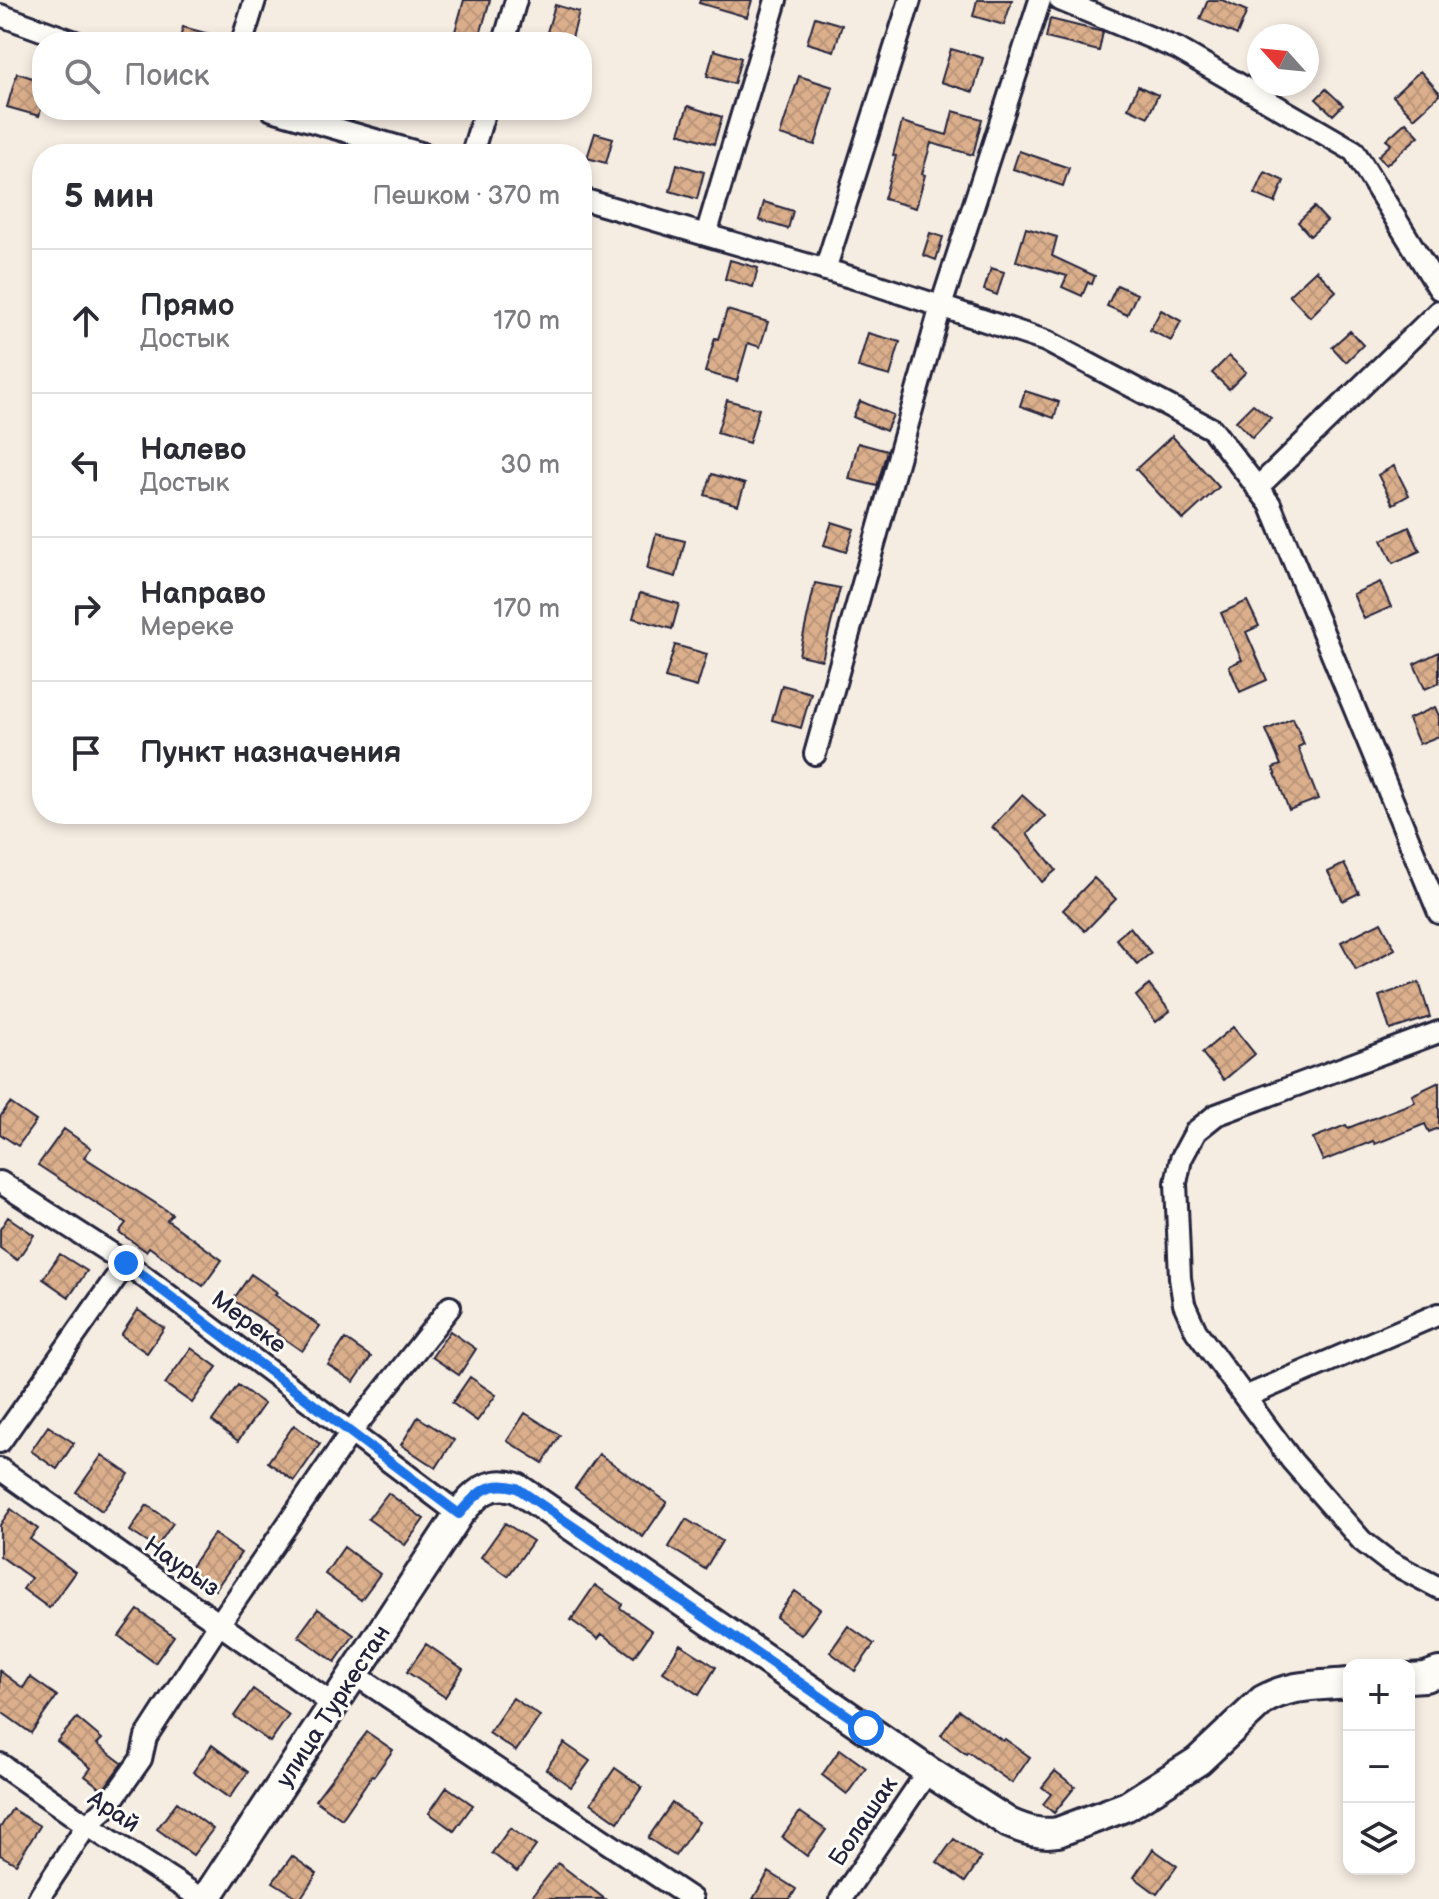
<!DOCTYPE html>
<html lang="ru">
<meta charset="utf-8">
<style>
:root{--surface:#fff;--page:#f7f7f7;--text:#2b2b33;--muted:#7c7c81;--line:#e1e1e2}
body{margin:0;font-family:"Balsamiq Sans",sans-serif;background:var(--page);color:var(--text)}
.controls{position:absolute;right:24px;bottom:24px;display:grid;overflow:hidden;border-radius:16px;box-shadow:0 4px 12px #0003}
.controls button{width:72px;height:72px;display:grid;place-items:center;padding:0;border:0;border-bottom:2px solid var(--line);background:var(--surface);color:var(--text);font:40px sans-serif}
.compass{position:absolute;left:1247px;top:24px;width:72px;height:72px;border-radius:50%;background:var(--surface);box-shadow:0 4px 12px #0003;rotate:297deg}
.stop{position:absolute;width:24px;height:24px;margin:-18px;border:6px solid #1a73e8;border-radius:50%;background:#fff}
.stop.end{background:#1a73e8;border-color:#fff;box-shadow:0 2px 8px #0008}
.list{margin:0;padding:0;list-style:none}
h2{display:flex;justify-content:space-between;align-items:center;height:104px;margin:0;padding:0 32px;font-size:34px}
h2 small{font-size:26px;font-weight:400;color:var(--muted)}
.list li{display:grid;grid-template-columns:52px 1fr auto;gap:24px;align-items:center;box-sizing:border-box;height:144px;padding:0 32px;border-top:2px solid var(--line)}
.list b{display:block;font-size:30px;white-space:nowrap}
.list p{margin:0;font-size:26px;white-space:nowrap;color:var(--muted)}
.list em{font-size:26px;font-style:normal;color:var(--muted)}
.icon{flex:none;width:44px;height:44px;fill:none;stroke:currentColor;stroke-width:2;stroke-linecap:round;stroke-linejoin:round}
.map{position:relative;flex:none;width:1439px;height:1899px;overflow:hidden}
.search{position:absolute;background:var(--surface);box-shadow:0 4px 12px #0003;left:32px;top:32px;width:560px;height:88px;display:flex;align-items:center;gap:20px;box-sizing:border-box;padding:0 28px;border-radius:32px;color:var(--muted);font-size:30px}
.panel{position:absolute;background:var(--surface);box-shadow:0 4px 12px #0003;left:32px;top:144px;width:560px;height:680px;border-radius:32px}
.map>svg:first-child{display:block}
.building{fill:url(#building-cross-hatch);stroke:#22223b;stroke-width:2}
.lines{fill:none;stroke-linecap:round;stroke-linejoin:round}
.street-casing{stroke:#22223b;stroke-width:26}
.secondary-casing{stroke:#22223b;stroke-width:34}
.street{stroke:#fdfcf7;stroke-width:20}
.secondary{stroke:#fdfcf7;stroke-width:28}
.route{stroke:#1a73e8;stroke-width:10}
.labels{text-anchor:middle;stroke-width:6;stroke-linejoin:round;paint-order:stroke}
.street-label{font-size:24px;fill:#22223b;stroke:#fdfcf7}
</style>
<div class="map">
<svg width="1439" height="1899" viewBox="0 0 1439 1899">
<defs>
<pattern id="building-cross-hatch" width="8" height="8" patternUnits="userSpaceOnUse" patternTransform="scale(2)"><rect width="8" height="8" fill="#dbaf8c"/><path d="M0 0l8 8M0 8l8-8" fill="none" stroke="#bc967a"/></pattern>
</defs>
<rect width="100%" height="100%" fill="#f6ede2"/>
<filter id="ink" filterUnits="userSpaceOnUse"><feTurbulence type="fractalNoise" baseFrequency=".0125" numOctaves="2"/><feDisplacementMap in="SourceGraphic" scale="16" xChannelSelector="R" yChannelSelector="G"/><feConvolveMatrix kernelMatrix="1 2 1 2 8 2 1 2 1" color-interpolation-filters="sRGB"/></filter>
<g filter="url(#ink)">
<path class="building" d="M 464,0 L 490,0 L 478,42 L 452,42 Z
M 700,0 L 752,0 L 747,17 L 699,3 Z
M 977,0 L 1012,0 L 1004,25 L 973,16 Z
M 1208,0 L 1222,0 L 1247,11 L 1237,35 L 1200,19 Z
M 555,5 L 579,12 L 571,42 L 552,42 L 554,34 L 547,32 Z
M 815,17 L 842,25 L 834,51 L 807,43 Z
M 1050,19 L 1103,32 L 1099,51 L 1046,38 Z
M 183,27 L 224,38 L 223,42 L 179,42 Z
M 951,49 L 983,58 L 973,92 L 941,82 Z
M 714,50 L 741,58 L 734,84 L 707,76 Z
M 1420,71 L 1439,92 L 1439,95 L 1414,118 L 1393,96 Z
M 17,73 L 42,81 L 42,106 L 39,116 L 7,107 Z
M 799,76 L 833,87 L 815,145 L 780,135 Z
M 1138,86 L 1158,95 L 1148,117 L 1128,108 Z
M 1326,89 L 1343,105 L 1333,115 L 1316,99 Z
M 688,106 L 722,117 L 714,144 L 679,133 Z
M 953,111 L 982,119 L 973,155 L 931,143 L 922,174 L 925,175 L 916,208 L 884,199 L 896,156 L 893,155 L 902,122 L 947,135 Z
M 1406,122 L 1419,136 L 1386,165 L 1378,156 L 1391,144 L 1386,140 Z
M 595,133 L 613,138 L 606,163 L 587,158 Z
M 1019,151 L 1069,168 L 1063,186 L 1013,169 Z
M 677,164 L 704,172 L 697,199 L 670,191 Z
M 1265,172 L 1284,181 L 1275,203 L 1255,194 Z
M 764,202 L 793,211 L 788,229 L 759,220 Z
M 1314,207 L 1327,221 L 1310,236 L 1298,222 Z
M 1026,228 L 1057,237 L 1052,256 L 1095,276 L 1092,284 L 1088,282 L 1082,296 L 1062,287 L 1067,276 L 1016,261 Z
M 930,233 L 943,237 L 936,260 L 923,255 Z
M 730,260 L 758,268 L 753,287 L 725,279 Z
M 991,268 L 1004,272 L 997,295 L 984,290 Z
M 1316,270 L 1336,291 L 1310,317 L 1289,295 Z
M 1117,285 L 1137,294 L 1127,315 L 1107,306 Z
M 727,310 L 768,322 L 760,347 L 748,343 L 737,381 L 705,372 L 715,338 L 718,339 Z
M 1161,310 L 1181,321 L 1171,341 L 1150,330 Z
M 1350,331 L 1363,345 L 1346,362 L 1332,347 Z
M 868,333 L 900,342 L 890,376 L 858,367 Z
M 1229,356 L 1246,372 L 1229,389 L 1212,373 Z
M 1025,391 L 1059,402 L 1054,418 L 1020,406 Z
M 727,400 L 759,409 L 749,443 L 717,433 Z
M 860,401 L 893,415 L 886,431 L 853,417 Z
M 1253,404 L 1271,418 L 1252,438 L 1236,421 Z
M 1172,436 L 1219,487 L 1183,520 L 1136,469 Z
M 858,443 L 887,451 L 877,486 L 849,479 Z
M 1394,466 L 1409,495 L 1393,504 L 1378,475 Z
M 712,474 L 745,484 L 738,505 L 705,495 Z
M 832,522 L 854,529 L 846,552 L 824,545 Z
M 1409,527 L 1420,551 L 1393,563 L 1382,540 Z
M 656,534 L 685,541 L 676,577 L 647,569 Z
M 1380,582 L 1391,607 L 1364,619 L 1353,594 Z
M 815,583 L 840,588 L 822,660 L 799,655 Z
M 640,593 L 679,604 L 672,629 L 633,618 Z
M 1247,601 L 1259,626 L 1246,632 L 1267,680 L 1240,692 L 1229,666 L 1242,660 L 1221,613 Z
M 675,645 L 707,654 L 697,687 L 665,678 Z
M 1439,652 L 1439,683 L 1425,689 L 1414,664 Z
M 782,685 L 811,693 L 801,728 L 772,720 Z
M 1435,707 L 1439,716 L 1439,736 L 1419,744 L 1408,719 Z
M 1293,718 L 1304,744 L 1298,747 L 1318,799 L 1289,810 L 1273,768 L 1281,765 L 1266,730 Z
M 1022,795 L 1045,816 L 1027,834 L 1056,870 L 1042,882 L 1019,852 L 992,827 Z
M 1344,864 L 1359,893 L 1343,901 L 1328,872 Z
M 1094,878 L 1116,899 L 1085,931 L 1063,910 Z
M 1381,922 L 1395,949 L 1356,970 L 1341,942 Z
M 1130,927 L 1151,953 L 1137,964 L 1116,939 Z
M 1419,982 L 1430,1017 L 1390,1030 L 1379,996 Z
M 1149,985 L 1170,1011 L 1156,1022 L 1136,996 Z
M 1233,1027 L 1255,1054 L 1224,1080 L 1202,1053 Z
M 1439,1082 L 1439,1128 L 1429,1132 L 1425,1124 L 1375,1144 L 1373,1141 L 1323,1161 L 1313,1138 L 1346,1125 L 1348,1128 L 1415,1102 L 1412,1095 Z
M 10,1103 L 36,1121 L 18,1146 L 0,1134 L 0,1117 Z
M 64,1129 L 91,1148 L 84,1157 L 172,1214 L 167,1220 L 222,1260 L 203,1286 L 149,1247 L 146,1251 L 119,1232 L 126,1223 L 38,1165 Z
M 8,1217 L 34,1235 L 17,1260 L 0,1248 L 0,1229 Z
M 60,1254 L 87,1271 L 69,1297 L 43,1279 Z
M 251,1274 L 277,1292 L 275,1295 L 320,1326 L 302,1351 L 276,1333 L 278,1330 L 233,1300 Z
M 138,1310 L 164,1328 L 147,1353 L 121,1335 Z
M 450,1331 L 476,1349 L 459,1375 L 432,1357 Z
M 345,1339 L 371,1357 L 354,1382 L 328,1365 Z
M 191,1348 L 217,1367 L 192,1403 L 165,1384 Z
M 470,1377 L 496,1395 L 477,1421 L 452,1403 Z
M 238,1385 L 264,1404 L 238,1441 L 212,1421 Z
M 525,1413 L 560,1435 L 543,1463 L 507,1441 Z
M 418,1417 L 454,1440 L 436,1468 L 401,1445 Z
M 294,1425 L 320,1444 L 294,1481 L 268,1462 Z
M 48,1426 L 74,1443 L 57,1469 L 31,1451 Z
M 599,1454 L 667,1502 L 643,1537 L 575,1488 Z
M 102,1455 L 129,1474 L 102,1511 L 76,1492 Z
M 388,1493 L 424,1519 L 405,1545 L 368,1519 Z
M 147,1505 L 173,1523 L 156,1548 L 130,1531 Z
M 11,1509 L 38,1529 L 30,1539 L 75,1572 L 49,1608 L 23,1589 L 31,1578 L 0,1556 L 0,1525 Z
M 686,1519 L 722,1541 L 705,1569 L 669,1547 Z
M 505,1523 L 533,1541 L 508,1576 L 481,1557 Z
M 214,1534 L 241,1553 L 215,1590 L 188,1571 Z
M 344,1547 L 380,1574 L 361,1600 L 325,1574 Z
M 595,1585 L 622,1604 L 620,1608 L 652,1631 L 634,1657 L 602,1634 L 598,1639 L 571,1620 Z
M 795,1591 L 820,1609 L 801,1635 L 776,1617 Z
M 318,1609 L 354,1635 L 335,1662 L 298,1636 Z
M 138,1610 L 174,1636 L 155,1663 L 119,1636 Z
M 848,1626 L 874,1644 L 855,1671 L 830,1652 Z
M 426,1644 L 463,1669 L 445,1697 L 407,1672 Z
M 680,1644 L 716,1667 L 699,1695 L 663,1672 Z
M 0,1671 L 23,1688 L 30,1677 L 57,1696 L 31,1733 L 0,1711 Z
M 253,1689 L 289,1715 L 270,1742 L 234,1716 Z
M 513,1698 L 540,1716 L 516,1751 L 489,1733 Z
M 959,1710 L 1003,1741 L 1005,1739 L 1030,1757 L 1012,1783 L 968,1752 L 966,1754 L 941,1735 Z
M 77,1718 L 102,1739 L 97,1744 L 122,1763 L 103,1790 L 85,1776 L 91,1768 L 57,1741 Z
M 367,1732 L 393,1750 L 374,1776 L 372,1775 L 342,1819 L 315,1800 Z
M 564,1743 L 590,1761 L 571,1787 L 546,1769 Z
M 212,1745 L 248,1772 L 229,1798 L 193,1772 Z
M 840,1749 L 866,1768 L 847,1794 L 822,1775 Z
M 615,1768 L 642,1787 L 618,1822 L 591,1803 Z
M 1055,1771 L 1075,1787 L 1054,1813 L 1043,1804 L 1051,1794 L 1042,1787 Z
M 447,1787 L 473,1805 L 454,1831 L 429,1813 Z
M 177,1802 L 213,1829 L 193,1855 L 157,1829 Z
M 672,1803 L 699,1822 L 675,1856 L 648,1838 Z
M 12,1809 L 40,1826 L 16,1864 L 0,1855 L 0,1828 Z
M 800,1812 L 826,1830 L 807,1856 L 782,1837 Z
M 510,1828 L 536,1846 L 517,1872 L 492,1853 Z
M 954,1839 L 981,1858 L 965,1882 L 937,1862 Z
M 1153,1849 L 1177,1866 L 1157,1894 L 1134,1877 Z
M 292,1856 L 317,1874 L 300,1899 L 273,1882 Z
M 558,1863 L 605,1899 L 530,1899 Z
M 769,1872 L 796,1889 L 790,1899 L 753,1899 Z"/>
<g class="lines">
<g class="street-casing">
<path id="street" d="M 1060,0 L 1178,49 L 1354,151 L 1439,289
M 0,15 L 75,42
M 242,42 L 255,0
M 504,42 L 516,0
M 272,110 L 424,154
M 472,154 L 485,110
M 582,199 L 864,281 L 1046,341 L 1212,429 L 1270,504 L 1439,913
M 706,235 L 776,0
M 825,270 L 910,0
M 1257,488 L 1439,311
M 815,754 L 941,306 L 1040,0
M 1439,1032 L 1216,1115 L 1196,1131 L 1181,1159 L 1176,1183 L 1180,1278 L 1184,1304 L 1196,1331 L 1292,1461 L 1362,1541 L 1388,1561 L 1439,1588
M 0,1182 L 126,1263 L 459,1514
M 1245,1397 L 1439,1314
M 0,1442 L 126,1263
M 0,1469 L 334,1705
M 354,1674 L 692,1899
M 0,1764 L 87,1825 L 202,1899
M 38,1899 L 87,1825 L 107,1807 L 141,1759 L 146,1737 L 219,1624 L 351,1432 L 450,1307
M 841,1899 L 928,1771"/>
</g>
<g class="secondary-casing">
<path id="secondary" d="M 1409,1678 L 1425,1677 L 1439,1672
M 206,1899 L 459,1514 C 476,1494 489,1479 517,1488 L 928,1771 L 1009,1823 C 1025,1830 1040,1835 1058,1832 L 1127,1806 L 1198,1761 L 1263,1700 C 1291,1684 1318,1686 1349,1683"/>
</g>
<use href="#street" class="street"/>
<use href="#secondary" class="secondary"/>
</g>
</g>
<g class="lines" filter="url(#ink)">
<path class="route" d="M 126,1263 L 459,1514 C 476,1494 489,1479 517,1488 L 866,1728"/>
</g>
<g class="labels">
<g class="street-label">
<text transform="translate(249 1322) rotate(37)" y="8">Мереке</text>
<text transform="translate(182 1566) rotate(35)" y="8">Наурыз</text>
<text transform="translate(333 1706) rotate(-57)" y="8">улица Туркестан</text>
<text transform="translate(114 1811) rotate(34)" y="8">Арай</text>
<text transform="translate(863 1821) rotate(-56)" y="8">Болашак</text>
</g>
</g>
</svg>
<div class="controls">
<button>+</button>
<button>−</button>
<button><svg class="icon" aria-label="layers" viewBox="0 0 24 24"><path d="M12 4l9 5-9 5-9-5zM3 14l9 5 9-5"/></svg></button>
</div>
<svg class="compass" viewBox="-18 -18 36 36"><path d="M0-13l5 13h-10z" fill="#e53935"/><path d="M0 13l5-13h-10z" fill="#7c7c81"/></svg>
<div class="stop" style="left:866px;top:1728px"></div>
<div class="stop end" style="left:126px;top:1263px"></div>
<div class="search"><svg class="icon" aria-label="search" viewBox="0 0 24 24"><circle cx="10" cy="10" r="6"/><path d="M15 15l6 6"/></svg>Поиск</div>
<section class="panel">
<h2>5 мин<small>Пешком · 370 m</small></h2>
<ul class="list">
<li><svg class="icon" aria-label="ahead" viewBox="0 0 24 24"><path d="M12 20V5M6 11l6-6 6 6"/></svg><div><b>Прямо</b><p>Достык</p></div><em>170 m</em></li>
<li><svg class="icon" aria-label="left" viewBox="0 0 24 24"><path d="M17 20v-9H6M10 6l-5 5 5 5"/></svg><div><b>Налево</b><p>Достык</p></div><em>30 m</em></li>
<li><svg class="icon" aria-label="right" viewBox="0 0 24 24"><path d="M7 20v-9h11M14 6l5 5-5 5"/></svg><div><b>Направо</b><p>Мереке</p></div><em>170 m</em></li>
<li><svg class="icon" aria-label="arrive" viewBox="0 0 24 24"><path d="M6 21V4h12l-3 4 3 4H6"/></svg><div><b>Пункт назначения</b></div></li>
</ul>
</section>
</div>
